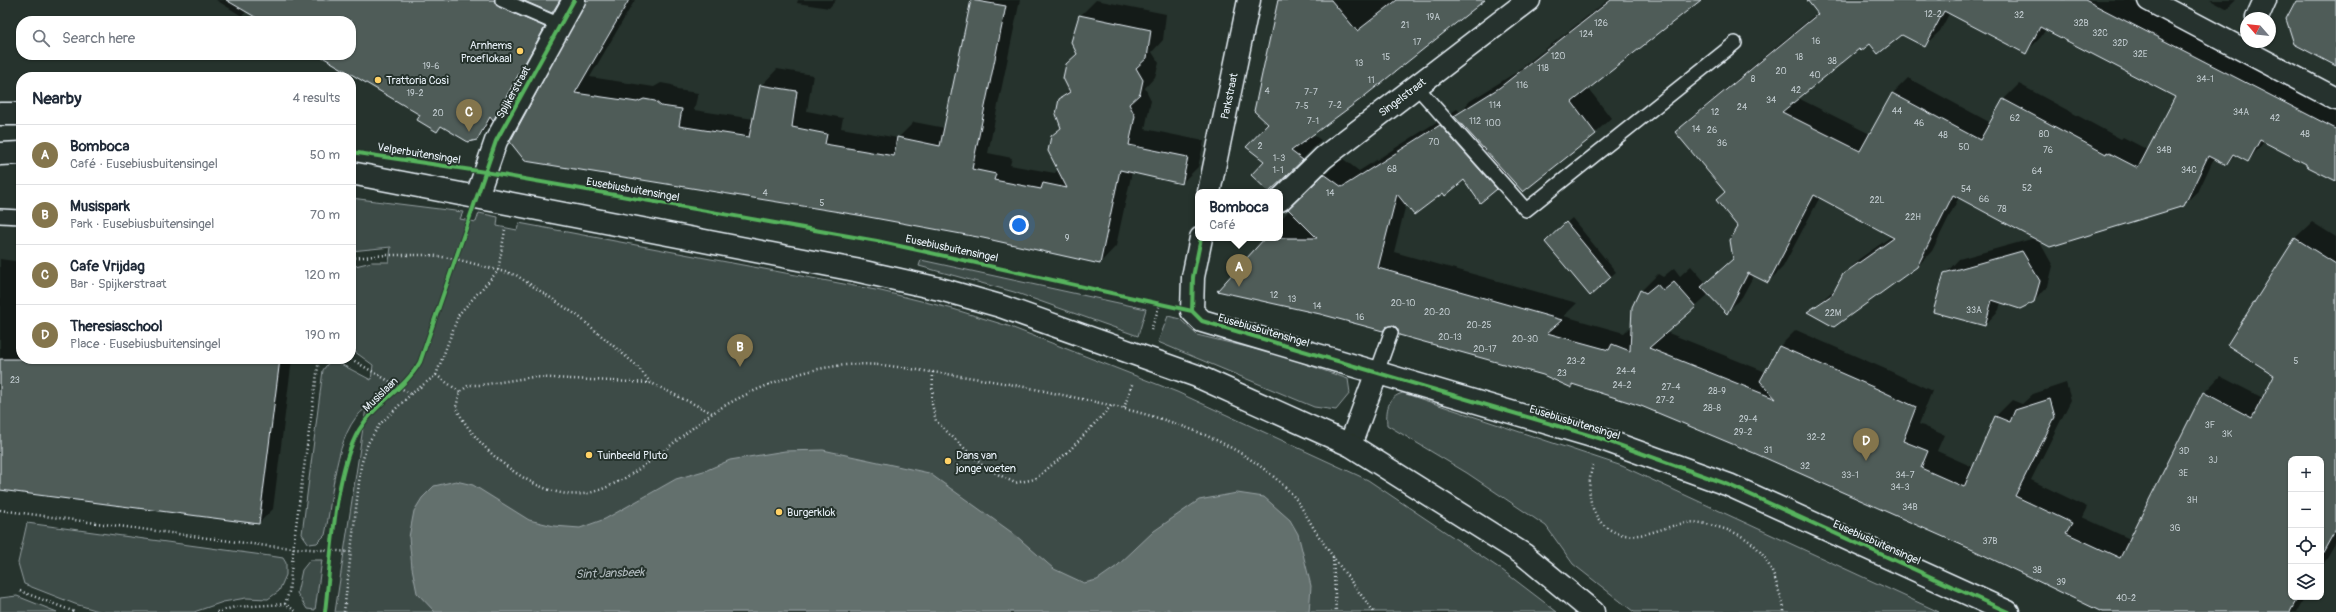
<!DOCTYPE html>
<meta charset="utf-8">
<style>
:root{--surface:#fff;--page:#f2f2f3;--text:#1f2937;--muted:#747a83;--line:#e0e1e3;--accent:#84754c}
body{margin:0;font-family:Pangolin,sans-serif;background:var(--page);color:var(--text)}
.controls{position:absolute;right:12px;bottom:12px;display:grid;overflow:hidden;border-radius:8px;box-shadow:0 1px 3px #0004}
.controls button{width:36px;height:36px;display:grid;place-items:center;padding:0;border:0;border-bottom:1px solid var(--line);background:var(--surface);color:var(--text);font:20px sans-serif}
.compass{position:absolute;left:2240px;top:12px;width:36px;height:36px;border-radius:50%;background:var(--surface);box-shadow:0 1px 3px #0004;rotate:298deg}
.you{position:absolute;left:1019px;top:225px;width:14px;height:14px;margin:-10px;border:3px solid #fff;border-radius:50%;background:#1a73e8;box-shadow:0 0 0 6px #1a73e833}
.badge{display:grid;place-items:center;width:26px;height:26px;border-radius:50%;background:var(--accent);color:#fff;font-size:13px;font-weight:700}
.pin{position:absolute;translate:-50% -33px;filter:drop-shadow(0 1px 2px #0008)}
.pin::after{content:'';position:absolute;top:21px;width:14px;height:12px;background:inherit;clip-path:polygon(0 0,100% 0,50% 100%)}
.popup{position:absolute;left:1195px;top:189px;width:88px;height:52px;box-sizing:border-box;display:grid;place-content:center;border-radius:8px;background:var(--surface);filter:drop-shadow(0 1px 3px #0005);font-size:13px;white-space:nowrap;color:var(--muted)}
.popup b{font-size:15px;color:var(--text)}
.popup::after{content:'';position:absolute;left:50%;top:100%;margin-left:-8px;border:8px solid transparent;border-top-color:var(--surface)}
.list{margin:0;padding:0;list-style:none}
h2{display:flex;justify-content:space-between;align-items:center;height:52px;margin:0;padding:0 16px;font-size:17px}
h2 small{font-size:13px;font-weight:400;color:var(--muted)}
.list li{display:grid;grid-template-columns:26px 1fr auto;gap:12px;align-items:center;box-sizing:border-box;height:60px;padding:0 16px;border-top:1px solid var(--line)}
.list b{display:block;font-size:15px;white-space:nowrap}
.list p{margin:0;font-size:13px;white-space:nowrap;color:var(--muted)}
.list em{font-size:13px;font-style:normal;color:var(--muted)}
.icon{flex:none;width:22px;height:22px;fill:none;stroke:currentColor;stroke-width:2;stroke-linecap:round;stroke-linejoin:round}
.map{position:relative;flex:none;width:2336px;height:612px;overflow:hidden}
.search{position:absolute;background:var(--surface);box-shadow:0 1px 3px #0004;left:16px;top:16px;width:340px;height:44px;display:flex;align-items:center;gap:10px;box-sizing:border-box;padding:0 14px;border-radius:16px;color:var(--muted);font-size:15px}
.panel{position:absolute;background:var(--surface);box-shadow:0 1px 3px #0004;left:16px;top:72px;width:340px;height:292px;border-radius:16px}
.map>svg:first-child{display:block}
.green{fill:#3e4b47;stroke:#939ea0}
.water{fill:#636f6d;stroke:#98a3a5}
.shadow{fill:#0007;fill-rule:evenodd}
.building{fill:#505c59;stroke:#e8f1f8;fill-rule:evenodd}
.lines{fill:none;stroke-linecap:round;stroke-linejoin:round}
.lane-casing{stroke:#e8f1f8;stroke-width:16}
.street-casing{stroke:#e8f1f8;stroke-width:25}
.primary-casing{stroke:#e8f1f8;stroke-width:25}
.path{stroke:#e8f1f8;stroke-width:2.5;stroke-dasharray:1 3;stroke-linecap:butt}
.lane{stroke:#26332d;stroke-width:13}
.street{stroke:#26332d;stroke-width:22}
.primary{stroke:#26332d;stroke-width:22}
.cycleway-casing{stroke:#26332d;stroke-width:6}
.cycleway{stroke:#56b35d;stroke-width:4}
.poi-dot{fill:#ffd166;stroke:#26332d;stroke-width:1.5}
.labels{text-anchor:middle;stroke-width:4;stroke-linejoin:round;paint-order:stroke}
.number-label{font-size:9px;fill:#c2ccd0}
.poi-label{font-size:11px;fill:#e8f1f8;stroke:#26332d;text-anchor:start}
.street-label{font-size:11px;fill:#e8f1f8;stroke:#26332d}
.water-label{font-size:12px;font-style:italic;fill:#b3bdc0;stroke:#26332d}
</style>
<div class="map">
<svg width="2336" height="612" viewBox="0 0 2336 612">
<rect width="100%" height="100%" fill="#26332d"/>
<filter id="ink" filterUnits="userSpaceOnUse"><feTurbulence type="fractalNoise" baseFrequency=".025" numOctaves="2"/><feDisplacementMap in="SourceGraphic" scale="8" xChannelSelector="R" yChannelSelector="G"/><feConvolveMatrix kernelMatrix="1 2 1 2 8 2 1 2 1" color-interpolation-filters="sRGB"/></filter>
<g filter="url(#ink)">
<path class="green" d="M 351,198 L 463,212 L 460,219 L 476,222 L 479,213 L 498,217 L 497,226 L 517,230 L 519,223 L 881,291 L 953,309 L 1008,326 L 1177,392 L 1368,480 L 1502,570 L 1557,612 L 335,612 L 366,408 C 334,430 333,500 325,535 L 317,543 L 309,544 L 302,534 L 323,370 L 329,362 L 335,361 L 371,380 L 373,365 L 351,349 L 351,267 L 372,262 L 389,262 L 391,247 L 351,251 Z
M 921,260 L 1146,309 L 1138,336 L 1014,292 L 919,266 Z
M 1168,316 L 1180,319 L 1197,335 L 1280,355 L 1348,379 L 1350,393 L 1336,410 L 1314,407 L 1158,342 Z
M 1403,393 L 1622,466 L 1939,612 L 1634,612 L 1573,564 L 1546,526 L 1467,473 L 1387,425 C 1386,411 1387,397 1403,393 Z
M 27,523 L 277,557 L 283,558 L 286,563 L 286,575 L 279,591 L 268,599 L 246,598 L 223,602 L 194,612 L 102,612 L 75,604 L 24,584 L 18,563 Z
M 310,560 L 322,560 L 315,610 L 307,609 L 297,593 L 302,570 Z
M 17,596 L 57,612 L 0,612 L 0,598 Z"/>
<path class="water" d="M 823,450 L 929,473 L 1014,534 L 1054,569 L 1084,583 L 1097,580 L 1117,566 L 1154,531 L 1199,500 L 1237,493 L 1264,497 L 1290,520 L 1298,534 L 1311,586 L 1309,612 L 1173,612 L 1168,609 L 1163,612 L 435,612 L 417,593 L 412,568 L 409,537 L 414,511 L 422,498 L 434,486 L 456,481 L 473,485 L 529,520 L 554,526 L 580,528 L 605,519 L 676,479 L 707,470 L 730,460 L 785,451 Z"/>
<path class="shadow" d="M 216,0 L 564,0 L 555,9 L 560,11 L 509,103 L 477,139 L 442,126 L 437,131 L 422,114 L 321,55 L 351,55 L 351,21 L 264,21 L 247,11 L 242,16 Z
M 586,0 L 635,0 L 590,77 L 654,87 L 661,83 L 672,85 L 677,90 L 698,93 L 694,110 L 754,119 L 761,86 L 777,69 L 813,75 L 807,111 L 843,118 L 841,128 L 898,138 L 914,122 L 945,128 L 972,0 L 1020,0 L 988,153 L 1012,158 L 1010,165 L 1055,173 L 1058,169 L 1052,137 L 1062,126 L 1060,100 L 1070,89 L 1078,53 L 1080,16 L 1096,0 L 1166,14 L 1163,40 L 1152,52 L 1159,63 L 1155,77 L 1145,88 L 1151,100 L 1145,129 L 1204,141 L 1198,167 L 1182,183 L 1132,172 L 1116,246 L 1100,263 L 983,237 L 858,214 L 526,160 L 586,6 Z
M 798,0 L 836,0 L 829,8 L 797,3 Z
M 1279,0 L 1483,0 L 1312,134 L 1321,140 L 1270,192 L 1252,175 L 1265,161 Z
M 1608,0 L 1699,0 L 1588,88 L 1611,118 L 1595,133 L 1524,191 L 1512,176 L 1510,178 L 1508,177 L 1496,189 L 1465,179 L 1443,191 L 1406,204 L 1394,252 L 1577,303 L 1564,316 L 1624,333 L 1629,328 L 1632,329 L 1641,291 L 1658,274 L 1663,277 L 1674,268 L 1680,276 L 1691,266 L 1706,283 L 1734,258 L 1739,227 L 1726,191 L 1677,132 L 1692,117 L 1818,12 L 1809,0 L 2130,0 L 2336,106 L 2336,180 L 2265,141 L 2248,161 L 2235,155 L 2226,164 L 2214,158 L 2199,190 L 2183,205 L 2038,239 L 2053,266 L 2048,286 L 2033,301 L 2001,302 L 1999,310 L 1985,325 L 1945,274 L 1959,259 L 2035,238 L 1959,197 L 1932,251 L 1917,267 L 1809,312 L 1836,288 L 1844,274 L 1859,259 L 1892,236 L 1820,197 L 1783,267 L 1768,282 L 1754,275 L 1742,297 L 1727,312 L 1709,294 L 1666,332 L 1766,372 L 1780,346 L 1796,330 L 1890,371 L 1932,391 L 1919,424 L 1944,435 L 1937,451 L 1973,467 L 1996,416 L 2012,400 L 2022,404 L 2033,394 L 2066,383 L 2071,400 L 2031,480 L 2087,507 L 2082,517 L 2130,539 L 2204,393 L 2220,376 L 2263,398 L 2275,375 L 2228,345 L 2295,238 L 2312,222 L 2336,237 L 2336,542 L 2321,568 L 2321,459 L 2291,459 L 2291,597 L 2305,597 L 2297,612 L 2105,612 L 1973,549 L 1755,452 L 1641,405 L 1575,384 L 1572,387 L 1543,374 L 1394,324 L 1320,313 L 1219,290 L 1264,238 L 1280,238 L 1280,220 L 1342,158 L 1359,171 L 1457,109 L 1460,112 L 1470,101 L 1515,73 ZM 1950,12 L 2026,52 L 2041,37 L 2046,29 L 2177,96 L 2148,150 L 2123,137 L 2121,139 L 2019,84 L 2004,99 L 1991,123 L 1908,78 L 1893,93 L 1870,134 L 1798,98 L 1860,47 L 1870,42 L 1902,34 L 1924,46 L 1940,31 Z
M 2210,0 L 2236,0 L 2227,9 Z
M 1572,218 L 1616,272 L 1610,277 L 1551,237 Z
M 0,259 L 21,262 L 21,359 L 292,359 L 273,509 L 259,523 L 0,489 Z"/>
<path class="building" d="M 226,0 L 494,0 L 499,7 L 545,27 L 493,121 L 490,117 L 477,140 L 468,142 L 441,126 L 437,132 L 417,120 L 420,115 L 319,55 L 351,55 L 351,21 L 262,21 Z
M 522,0 L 560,0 L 552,13 Z
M 586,0 L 629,0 L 575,93 L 637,102 L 644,99 L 655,101 L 661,106 L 682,109 L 679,126 L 749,137 L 760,85 L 797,91 L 792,127 L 827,134 L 825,144 L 894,156 L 897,137 L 940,146 L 971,0 L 1006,6 L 972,169 L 996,174 L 994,180 L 1041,189 L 1043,183 L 1067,188 L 1048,151 L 1051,136 L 1061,128 L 1056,114 L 1059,99 L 1070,92 L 1063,78 L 1066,64 L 1077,54 L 1071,42 L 1079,15 L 1151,30 L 1147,58 L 1136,68 L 1143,80 L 1140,94 L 1129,104 L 1135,116 L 1129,145 L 1188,157 L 1182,184 L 1120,170 L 1100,264 L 983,238 L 858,215 L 525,161 L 510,142 Z
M 1278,0 L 1331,0 L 1357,31 L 1397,0 L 1485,0 L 1361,99 L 1291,151 L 1303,160 L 1269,192 L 1251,175 L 1264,161 L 1246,147 L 1268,124 L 1254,111 Z
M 1611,0 L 1701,0 L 1572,102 L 1596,134 L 1523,192 L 1454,116 L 1499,88 Z
M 1807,0 L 2085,0 L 2336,129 L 2336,181 L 2306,166 L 2306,164 L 2260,140 L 2248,162 L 2233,154 L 2226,165 L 2208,156 L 2184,206 L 2050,247 L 1953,195 L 1917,267 L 1834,327 L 1807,312 L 1832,295 L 1843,274 L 1894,238 L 1814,195 L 1768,283 L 1748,273 L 1727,314 L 1701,287 L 1733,259 L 1730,240 L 1738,227 L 1716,200 L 1725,192 L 1675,132 L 1818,14 ZM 1944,11 L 2026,54 L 2040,27 L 2175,97 L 2138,168 L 2107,152 L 2106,154 L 2003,99 L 1980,140 L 1892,93 L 1860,151 L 1782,112 L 1859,49 L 1861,51 L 1870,44 L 1878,54 L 1902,35 L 1925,47 Z
M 2296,0 L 2336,0 L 2336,66 L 2294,44 L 2286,19 Z
M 1440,125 L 1497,189 L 1480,203 L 1464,180 L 1445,196 L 1443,193 L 1414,215 L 1397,194 L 1378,268 L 1562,320 L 1547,333 L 1609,350 L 1612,344 L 1630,351 L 1632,307 L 1640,290 L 1646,293 L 1657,284 L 1663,291 L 1674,282 L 1696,307 L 1649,348 L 1776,399 L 1760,381 L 1779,346 L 1873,387 L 1916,407 L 1903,441 L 1928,451 L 1921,468 L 1964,487 L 1995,416 L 2010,422 L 2015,410 L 2050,399 L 2055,417 L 2015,496 L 2072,523 L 2066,533 L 2120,558 L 2203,392 L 2252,418 L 2274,375 L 2227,345 L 2295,238 L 2336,264 L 2336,529 L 2321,556 L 2321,459 L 2291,459 L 2291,597 L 2298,597 L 2290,612 L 2102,612 L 1973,550 L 1754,453 L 1641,406 L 1572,384 L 1572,388 L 1543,375 L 1399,335 L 1397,328 L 1393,325 L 1386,327 L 1383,331 L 1320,314 L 1217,291 L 1265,238 L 1317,238 L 1288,209 L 1324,174 L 1342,187 Z
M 1566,222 L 1611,277 L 1590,296 L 1545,242 Z
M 2022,251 L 2040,281 L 2034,302 L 2020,309 L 1992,300 L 1985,326 L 1933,312 L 1944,273 Z
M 0,359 L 280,359 L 259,524 L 0,490 Z"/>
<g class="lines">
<g class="lane-casing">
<path id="lane" d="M 502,0 L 560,25
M 1416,86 L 1526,210 L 1735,43
M 0,216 L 21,217
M 1377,372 L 1391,333"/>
</g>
<g class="street-casing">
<path id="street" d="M 2149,0 L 2336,99
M 2257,18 L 2265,0
M 0,114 L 21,114
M 1209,192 L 1249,0
M 477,196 L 496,141 L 574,0
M 1280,200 L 1323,158 L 1529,0
M 1201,238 L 1193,277 L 1192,311 L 1202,321 L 1602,439 L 1729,485 L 2008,612
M 1350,445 L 1377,372"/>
</g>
<g class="primary-casing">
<path id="primary" d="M 0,154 L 21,153
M 351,173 L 855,270 L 940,289 L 1000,306 L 1197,376 L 1350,445 L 1523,554 L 1593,612"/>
</g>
<path class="path" d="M 351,258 L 387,255 L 429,255 L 456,259 L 516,275 L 578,316 L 636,365 L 651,383 L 712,413
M 1151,330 L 1160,304
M 351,359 L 411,394
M 933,372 L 932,404 L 936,421 L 984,467 L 1015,483 L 1035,479 L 1068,452 L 1112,405
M 436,375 L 460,392
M 651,383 L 533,377 L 481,385 L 469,385 L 460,392 L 456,407 C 474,447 536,500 583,494 C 627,488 674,440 710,415 C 730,401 755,390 778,381 C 809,369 845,362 879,365 C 896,366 914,370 932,372 C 970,377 1007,383 1044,391 C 1128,409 1222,425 1286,488 C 1300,501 1309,522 1320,538 C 1337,563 1355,587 1374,612
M 1124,408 L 1133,382
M 1593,465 C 1584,493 1591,529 1625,535 C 1645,538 1666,526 1685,523 C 1697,521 1707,524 1718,527 C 1754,537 1767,554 1778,588 C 1780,596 1784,604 1784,612
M 0,510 L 267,546 L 351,552
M 1333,557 L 1336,612
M 20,591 L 75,612
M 285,604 L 289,592 L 295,533 L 319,359
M 217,612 L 235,607 L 285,604 L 297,612
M 344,612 L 361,465 L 368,443 L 380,424 L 411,394 L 436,375 L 459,314 L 498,271 L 505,230"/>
<use href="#lane" class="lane"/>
<use href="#street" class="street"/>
<use href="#primary" class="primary"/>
<g class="cycleway-casing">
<path id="cycleway" d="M 351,152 L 485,172 L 877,241 L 1192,311 L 1202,321 L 1602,439 L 1729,485 L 2008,612
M 1192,311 L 1193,277 L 1201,238
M 325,612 C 331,562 334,472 359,430 C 375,403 405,389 420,362 L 496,141 L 574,0"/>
</g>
<use href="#cycleway" class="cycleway"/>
</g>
</g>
<g class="poi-dot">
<circle cx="520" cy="51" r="4"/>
<circle cx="378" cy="80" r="4"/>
<circle cx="589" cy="455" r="4"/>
<circle cx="948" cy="461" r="4"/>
<circle cx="779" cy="512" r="4"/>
</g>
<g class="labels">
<g class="number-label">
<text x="1933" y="17">12-2</text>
<text x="2019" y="18">32</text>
<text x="1433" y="20">19A</text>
<text x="1601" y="26">126</text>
<text x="2081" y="26">32B</text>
<text x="1405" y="28">21</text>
<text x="2100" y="36">32C</text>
<text x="1586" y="37">124</text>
<text x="1816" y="44">16</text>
<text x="1417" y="45">17</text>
<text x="2120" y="46">32D</text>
<text x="2140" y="57">32E</text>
<text x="1558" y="59">120</text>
<text x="1386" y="60">15</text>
<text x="1799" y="60">18</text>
<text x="1832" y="64">38</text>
<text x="1359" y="66">13</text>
<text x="431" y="69">19-6</text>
<text x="1543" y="71">118</text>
<text x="1781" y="74">20</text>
<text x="1815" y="78">40</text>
<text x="1753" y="82">8</text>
<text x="2205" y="82">34-1</text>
<text x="1371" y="83">11</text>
<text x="1522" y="88">116</text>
<text x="1796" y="93">42</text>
<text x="1267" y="94">4</text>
<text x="1311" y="95">7-7</text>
<text x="415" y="96">19-2</text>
<text x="1771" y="103">34</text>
<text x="1335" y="108">7-2</text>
<text x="1495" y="108">114</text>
<text x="1302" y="109">7-5</text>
<text x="1742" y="110">24</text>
<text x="1897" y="114">44</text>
<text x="1715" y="115">12</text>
<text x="2241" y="115">34A</text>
<text x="438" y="116">20</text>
<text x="2015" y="121">62</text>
<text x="2275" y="121">42</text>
<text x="1313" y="124">7-1</text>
<text x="1475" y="124">112</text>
<text x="1493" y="126">100</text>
<text x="1919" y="126">46</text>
<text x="1696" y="132">14</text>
<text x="1712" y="133">26</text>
<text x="2044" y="137">80</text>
<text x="2305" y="137">48</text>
<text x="1943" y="138">48</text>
<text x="1434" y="145">70</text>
<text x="1722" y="146">36</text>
<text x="1260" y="149">2</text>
<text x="1964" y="150">50</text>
<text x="2048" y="153">76</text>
<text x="2164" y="153">34B</text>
<text x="1279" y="161">1-3</text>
<text x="1392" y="172">68</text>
<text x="1278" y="173">1-1</text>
<text x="2189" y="173">34C</text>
<text x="2037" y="174">64</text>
<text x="2027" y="191">52</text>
<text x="1966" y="192">54</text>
<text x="765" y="196">4</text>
<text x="1330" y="196">14</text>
<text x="1984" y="202">66</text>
<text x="1877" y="203">22L</text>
<text x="822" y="206">5</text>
<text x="2002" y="212">78</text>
<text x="1913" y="220">22H</text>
<text x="1067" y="241">9</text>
<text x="1274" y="298">12</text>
<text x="1292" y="302">13</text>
<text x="1403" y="306">20-10</text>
<text x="1317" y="309">14</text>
<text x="1974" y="313">33A</text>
<text x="1437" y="315">20-20</text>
<text x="1833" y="316">22M</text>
<text x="1360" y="320">16</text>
<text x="1479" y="328">20-25</text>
<text x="1450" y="340">20-13</text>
<text x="1525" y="342">20-30</text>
<text x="1485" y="352">20-17</text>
<text x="1576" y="364">23-2</text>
<text x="2296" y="364">5</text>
<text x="1626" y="374">24-4</text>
<text x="1562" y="376">23</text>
<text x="15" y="383">23</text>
<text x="1622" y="388">24-2</text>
<text x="1671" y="390">27-4</text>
<text x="1717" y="394">28-9</text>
<text x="1665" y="403">27-2</text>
<text x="1712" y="411">28-8</text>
<text x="1748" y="422">29-4</text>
<text x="2210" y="428">3F</text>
<text x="1743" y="435">29-2</text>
<text x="2227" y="437">3K</text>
<text x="1816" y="440">32-2</text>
<text x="1768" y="453">31</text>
<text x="2184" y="454">3D</text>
<text x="2213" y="463">3J</text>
<text x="1805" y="469">32</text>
<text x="2183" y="476">3E</text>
<text x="1850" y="478">33-1</text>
<text x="1905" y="478">34-7</text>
<text x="1900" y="490">34-3</text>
<text x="2192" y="503">3H</text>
<text x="1910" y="510">34B</text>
<text x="2175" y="531">3G</text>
<text x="1990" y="544">37B</text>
<text x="2037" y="573">38</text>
<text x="2061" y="585">39</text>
<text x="2126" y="601">40-2</text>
</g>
<g class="poi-label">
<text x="512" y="49" text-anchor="end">Arnhems<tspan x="512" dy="13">Proeflokaal</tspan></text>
<text x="386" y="84">Trattoria Così</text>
<text x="597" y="459">Tuinbeeld Pluto</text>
<text x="956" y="459">Dans van<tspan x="956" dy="13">jonge voeten</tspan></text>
<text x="787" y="516">Burgerklok</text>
</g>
<g class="street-label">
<text transform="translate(513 92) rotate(-61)" y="4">Spijkerstraat</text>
<text transform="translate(1229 96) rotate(-78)" y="4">Parkstraat</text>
<text transform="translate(1402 97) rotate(-37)" y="4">Singelstraat</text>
<text transform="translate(419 153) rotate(9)" y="4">Velperbuitensingel</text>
<text transform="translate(633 189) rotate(10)" y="4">Eusebiusbuitensingel</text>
<text transform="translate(952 248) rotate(12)" y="4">Eusebiusbuitensingel</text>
<text transform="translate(1264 330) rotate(16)" y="4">Eusebiusbuitensingel</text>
<text transform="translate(380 394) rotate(-44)" y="4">Musislaan</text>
<text transform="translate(1575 422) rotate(17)" y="4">Eusebiusbuitensingel</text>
<text transform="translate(1877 542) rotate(24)" y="4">Eusebiusbuitensingel</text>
</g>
<g class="water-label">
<text transform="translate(610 573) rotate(-2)" y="4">Sint Jansbeek</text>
</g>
</g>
</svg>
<div class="controls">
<button>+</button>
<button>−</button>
<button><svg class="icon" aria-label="locate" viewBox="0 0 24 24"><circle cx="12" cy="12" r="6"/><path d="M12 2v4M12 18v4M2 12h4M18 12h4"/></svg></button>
<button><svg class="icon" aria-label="layers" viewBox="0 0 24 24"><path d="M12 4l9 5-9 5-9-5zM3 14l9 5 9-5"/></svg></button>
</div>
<svg class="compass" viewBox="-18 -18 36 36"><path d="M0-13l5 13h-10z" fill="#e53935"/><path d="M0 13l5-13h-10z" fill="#747a83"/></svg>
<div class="you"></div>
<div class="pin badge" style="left:1239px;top:287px">A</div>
<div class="popup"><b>Bomboca</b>Café</div>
<div class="pin badge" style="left:740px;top:367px">B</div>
<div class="pin badge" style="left:469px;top:132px">C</div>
<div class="pin badge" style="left:1866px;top:461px">D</div>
<div class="search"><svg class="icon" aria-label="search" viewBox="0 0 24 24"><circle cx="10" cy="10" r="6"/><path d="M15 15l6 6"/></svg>Search here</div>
<section class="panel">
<h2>Nearby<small>4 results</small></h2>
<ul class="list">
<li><span class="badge">A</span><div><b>Bomboca</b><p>Café · Eusebiusbuitensingel</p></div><em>50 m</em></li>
<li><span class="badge">B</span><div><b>Musispark</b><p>Park · Eusebiusbuitensingel</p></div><em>70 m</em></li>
<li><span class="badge">C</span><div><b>Cafe Vrijdag</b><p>Bar · Spijkerstraat</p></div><em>120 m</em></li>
<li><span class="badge">D</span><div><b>Theresiaschool</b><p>Place · Eusebiusbuitensingel</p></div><em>190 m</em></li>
</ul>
</section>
</div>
